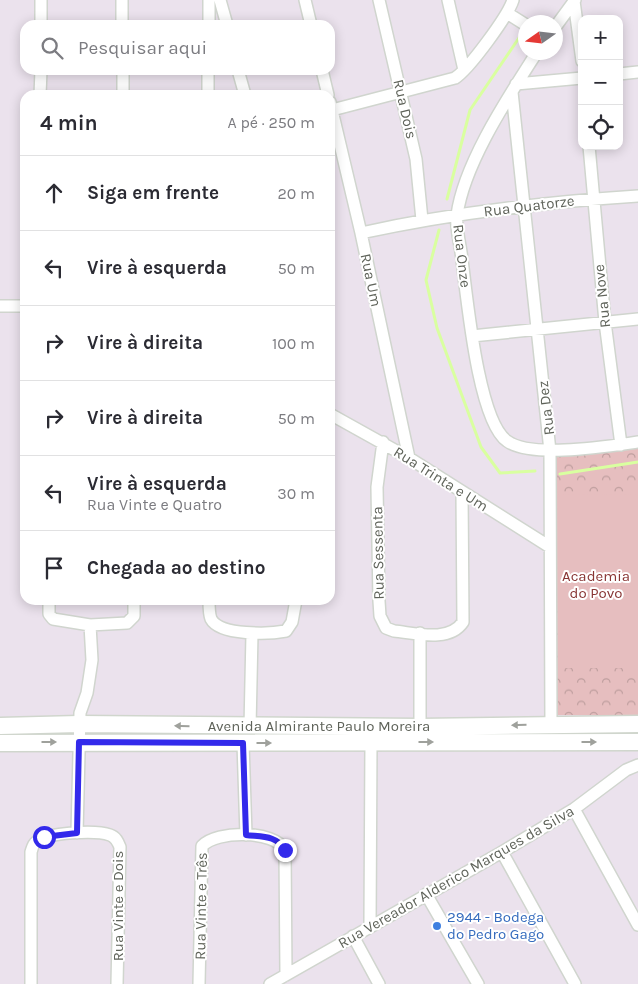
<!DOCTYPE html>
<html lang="pt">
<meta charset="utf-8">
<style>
:root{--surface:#fff;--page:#f7f7f7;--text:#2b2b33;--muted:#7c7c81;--line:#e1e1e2}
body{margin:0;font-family:Karla,sans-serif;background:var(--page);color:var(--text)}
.controls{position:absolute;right:15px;top:15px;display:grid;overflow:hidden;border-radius:10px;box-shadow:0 2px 12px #0003}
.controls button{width:45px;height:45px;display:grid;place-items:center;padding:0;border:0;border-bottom:1px solid var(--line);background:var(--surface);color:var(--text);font:25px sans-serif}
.compass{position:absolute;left:518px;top:15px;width:45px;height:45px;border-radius:50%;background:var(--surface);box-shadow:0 2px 12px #0003;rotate:256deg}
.stop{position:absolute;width:15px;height:15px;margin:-11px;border:4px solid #332aeb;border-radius:50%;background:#fff}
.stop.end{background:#332aeb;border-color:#fff;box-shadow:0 1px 5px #0008}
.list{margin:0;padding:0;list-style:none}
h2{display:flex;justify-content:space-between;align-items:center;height:65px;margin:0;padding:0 20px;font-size:21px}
h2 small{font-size:16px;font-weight:400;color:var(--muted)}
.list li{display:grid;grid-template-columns:32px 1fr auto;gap:15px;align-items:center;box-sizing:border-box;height:75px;padding:0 20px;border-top:1px solid var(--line)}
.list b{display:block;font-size:19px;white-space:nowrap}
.list p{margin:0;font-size:16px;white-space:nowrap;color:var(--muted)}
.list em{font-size:16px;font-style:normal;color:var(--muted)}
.icon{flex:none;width:28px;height:28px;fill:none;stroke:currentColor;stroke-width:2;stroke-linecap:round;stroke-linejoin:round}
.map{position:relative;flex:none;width:638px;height:984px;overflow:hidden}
.search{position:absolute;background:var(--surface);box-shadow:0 2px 12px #0003;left:20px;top:20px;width:315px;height:55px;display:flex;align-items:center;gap:12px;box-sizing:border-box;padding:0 18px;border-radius:15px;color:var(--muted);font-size:19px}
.panel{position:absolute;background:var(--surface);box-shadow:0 2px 12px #0003;left:20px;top:90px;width:315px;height:515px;border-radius:15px}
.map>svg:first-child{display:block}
.park{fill:url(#park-crowns)}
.pitch{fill:#e6bebf}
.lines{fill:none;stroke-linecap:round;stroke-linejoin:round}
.stream{stroke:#d9ffa0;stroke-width:3}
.minor-casing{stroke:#d0d5ce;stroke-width:14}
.secondary-casing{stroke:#d0d6cd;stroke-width:19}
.minor{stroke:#fff;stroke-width:11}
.secondary{stroke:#fff;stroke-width:16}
.oneway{fill:#9fa19c}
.route{stroke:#332aeb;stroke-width:6}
.shop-dot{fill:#3f7fe0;stroke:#fff;stroke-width:2}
.labels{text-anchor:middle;stroke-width:4;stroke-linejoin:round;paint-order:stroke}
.street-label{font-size:15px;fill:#5f635a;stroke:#fff}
.park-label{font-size:15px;fill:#883534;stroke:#fff}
.shop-label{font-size:15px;fill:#366cbe;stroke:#fff;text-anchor:start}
</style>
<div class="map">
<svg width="638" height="984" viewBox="0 0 638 984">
<defs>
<pattern id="park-crowns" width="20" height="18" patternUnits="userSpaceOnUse" patternTransform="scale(1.25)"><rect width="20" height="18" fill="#e6bebf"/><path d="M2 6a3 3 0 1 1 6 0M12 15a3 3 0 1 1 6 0" fill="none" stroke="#be9e9e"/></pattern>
</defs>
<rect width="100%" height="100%" fill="#ebe2ed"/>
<path class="park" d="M 638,447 L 638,715 L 554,715 L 553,455 Z"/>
<path class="pitch" d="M 638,494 L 638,668 L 558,668 L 556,495 Z"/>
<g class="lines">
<path class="stream" d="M 447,199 L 470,110 L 523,32
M 439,230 L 426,280 L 437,328 L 481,447 L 500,473 L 535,471
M 560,474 L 638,462"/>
<g class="minor-casing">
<path id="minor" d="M 122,0 L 122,25
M 209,0 L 209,25
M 220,0 L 227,25
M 305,0 L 311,25
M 379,0 L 416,159 L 422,220
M 448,0 L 464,70
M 574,1 L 582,61
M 507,13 L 526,25
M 41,25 L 41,0
M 556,26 L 575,0
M 537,52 C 509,96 464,163 457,215 C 455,228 461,246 462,260 C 467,297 478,421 507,441 C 531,459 609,446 638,442
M 123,70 L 123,95
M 238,70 L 245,95
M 322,70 L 328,95
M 619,74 L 638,72
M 516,84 L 582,78
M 512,92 L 550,451 L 551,725
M 40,95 L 41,70
M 208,95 L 208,70
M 330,102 L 361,233 L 409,458
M 332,110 L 455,78 C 469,69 508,16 513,0
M 589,146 L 605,322 L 621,445
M 361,233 C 452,213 545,202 638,196
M 0,306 L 25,306
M 472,336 L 638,319
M 330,414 L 409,458 L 550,547
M 383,442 L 377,487 L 379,601 L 380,616 L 386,628 L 394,631 C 415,633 449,643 463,622 L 462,492
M 49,600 L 49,614 L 53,619 L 90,625 L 127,623 L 134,616 L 134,600
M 209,600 C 209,606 209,614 211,619 C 220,636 270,634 286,631 L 292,622 L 296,600
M 250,727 L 252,634
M 420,727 L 420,633
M 243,743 L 246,835
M 574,809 L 638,925
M 77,833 L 80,713 L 87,693 L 92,660 L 90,625
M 502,852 L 575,984
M 426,894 L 478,984
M 370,926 L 371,743
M 353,936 L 379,984
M 31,984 L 31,852 C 32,849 33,844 36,842 C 48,832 96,830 110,835 C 116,837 118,842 120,847 L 117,984
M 199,984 L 202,846 C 217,830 274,830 285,850 L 286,975
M 270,984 L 502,852 L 574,809 L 626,770 L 638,765"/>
</g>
<g class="secondary-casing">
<path id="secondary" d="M 0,726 L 79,724 L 420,727 L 638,724
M 0,743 L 638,742"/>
</g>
<use href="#minor" class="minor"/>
<use href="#secondary" class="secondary"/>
</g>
<defs><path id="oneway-solid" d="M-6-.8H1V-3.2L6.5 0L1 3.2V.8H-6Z" transform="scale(1.25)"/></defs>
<g class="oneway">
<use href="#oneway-solid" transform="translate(519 725) rotate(179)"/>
<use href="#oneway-solid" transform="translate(182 726) rotate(-179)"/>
<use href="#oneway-solid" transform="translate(49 742)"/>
<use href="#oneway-solid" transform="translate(426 742)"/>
<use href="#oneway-solid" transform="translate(589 742)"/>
<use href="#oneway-solid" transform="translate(264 743)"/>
</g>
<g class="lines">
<path class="route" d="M 44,837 L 77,833 L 79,742 L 243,743 L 246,835 C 261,837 277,835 285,850"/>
</g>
<circle class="shop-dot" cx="437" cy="926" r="5"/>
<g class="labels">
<g class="street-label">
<text transform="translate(405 109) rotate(77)" y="5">Rua Dois</text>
<text transform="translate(529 206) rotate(-7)" y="5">Rua Quatorze</text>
<text transform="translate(462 256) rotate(83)" y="5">Rua Onze</text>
<text transform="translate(371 280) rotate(78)" y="5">Rua Um</text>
<text transform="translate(602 296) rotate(-96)" y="5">Rua Nove</text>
<text transform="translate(546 408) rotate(-97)" y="5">Rua Dez</text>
<text transform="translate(441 479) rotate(32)" y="5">Rua Trinta e Um</text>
<text transform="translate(378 553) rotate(-91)" y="5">Rua Sessenta</text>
<text x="319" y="731">Avenida Almirante Paulo Moreira</text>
<text transform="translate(456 877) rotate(-30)" y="5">Rua Vereador Alderico Marques da Silva</text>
<text transform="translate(118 906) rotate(-90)" y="5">Rua Vinte e Dois</text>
<text transform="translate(201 906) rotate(-89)" y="5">Rua Vinte e Três</text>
</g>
<g class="park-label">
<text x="596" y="581">Academia<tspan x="596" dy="17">do Povo</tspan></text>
</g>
<g class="shop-label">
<text x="447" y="922">2944 - Bodega<tspan x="447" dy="17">do Pedro Gago</tspan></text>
</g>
</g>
</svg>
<div class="controls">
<button>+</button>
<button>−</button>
<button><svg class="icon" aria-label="locate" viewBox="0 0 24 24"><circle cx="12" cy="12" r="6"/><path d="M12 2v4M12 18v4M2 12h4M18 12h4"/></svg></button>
</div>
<svg class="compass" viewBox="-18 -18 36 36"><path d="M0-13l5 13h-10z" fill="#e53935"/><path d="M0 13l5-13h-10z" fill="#7c7c81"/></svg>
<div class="stop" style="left:44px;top:837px"></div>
<div class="stop end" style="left:285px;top:850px"></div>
<div class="search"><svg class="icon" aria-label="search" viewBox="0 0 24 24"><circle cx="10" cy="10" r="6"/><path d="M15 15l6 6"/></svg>Pesquisar aqui</div>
<section class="panel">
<h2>4 min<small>A pé · 250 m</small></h2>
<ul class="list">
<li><svg class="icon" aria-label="ahead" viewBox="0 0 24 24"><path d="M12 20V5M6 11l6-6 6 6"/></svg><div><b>Siga em frente</b></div><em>20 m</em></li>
<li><svg class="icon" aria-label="left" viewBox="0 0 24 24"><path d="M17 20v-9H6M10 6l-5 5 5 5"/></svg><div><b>Vire à esquerda</b></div><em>50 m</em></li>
<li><svg class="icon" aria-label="right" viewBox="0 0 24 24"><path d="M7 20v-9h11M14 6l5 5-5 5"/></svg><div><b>Vire à direita</b></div><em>100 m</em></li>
<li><svg class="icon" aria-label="right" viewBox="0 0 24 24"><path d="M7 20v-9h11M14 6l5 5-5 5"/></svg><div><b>Vire à direita</b></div><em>50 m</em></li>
<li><svg class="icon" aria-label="left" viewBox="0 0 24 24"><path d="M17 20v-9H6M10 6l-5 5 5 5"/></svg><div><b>Vire à esquerda</b><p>Rua Vinte e Quatro</p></div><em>30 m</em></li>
<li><svg class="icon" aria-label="arrive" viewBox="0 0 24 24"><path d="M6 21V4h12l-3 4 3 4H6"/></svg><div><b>Chegada ao destino</b></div></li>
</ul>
</section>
</div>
